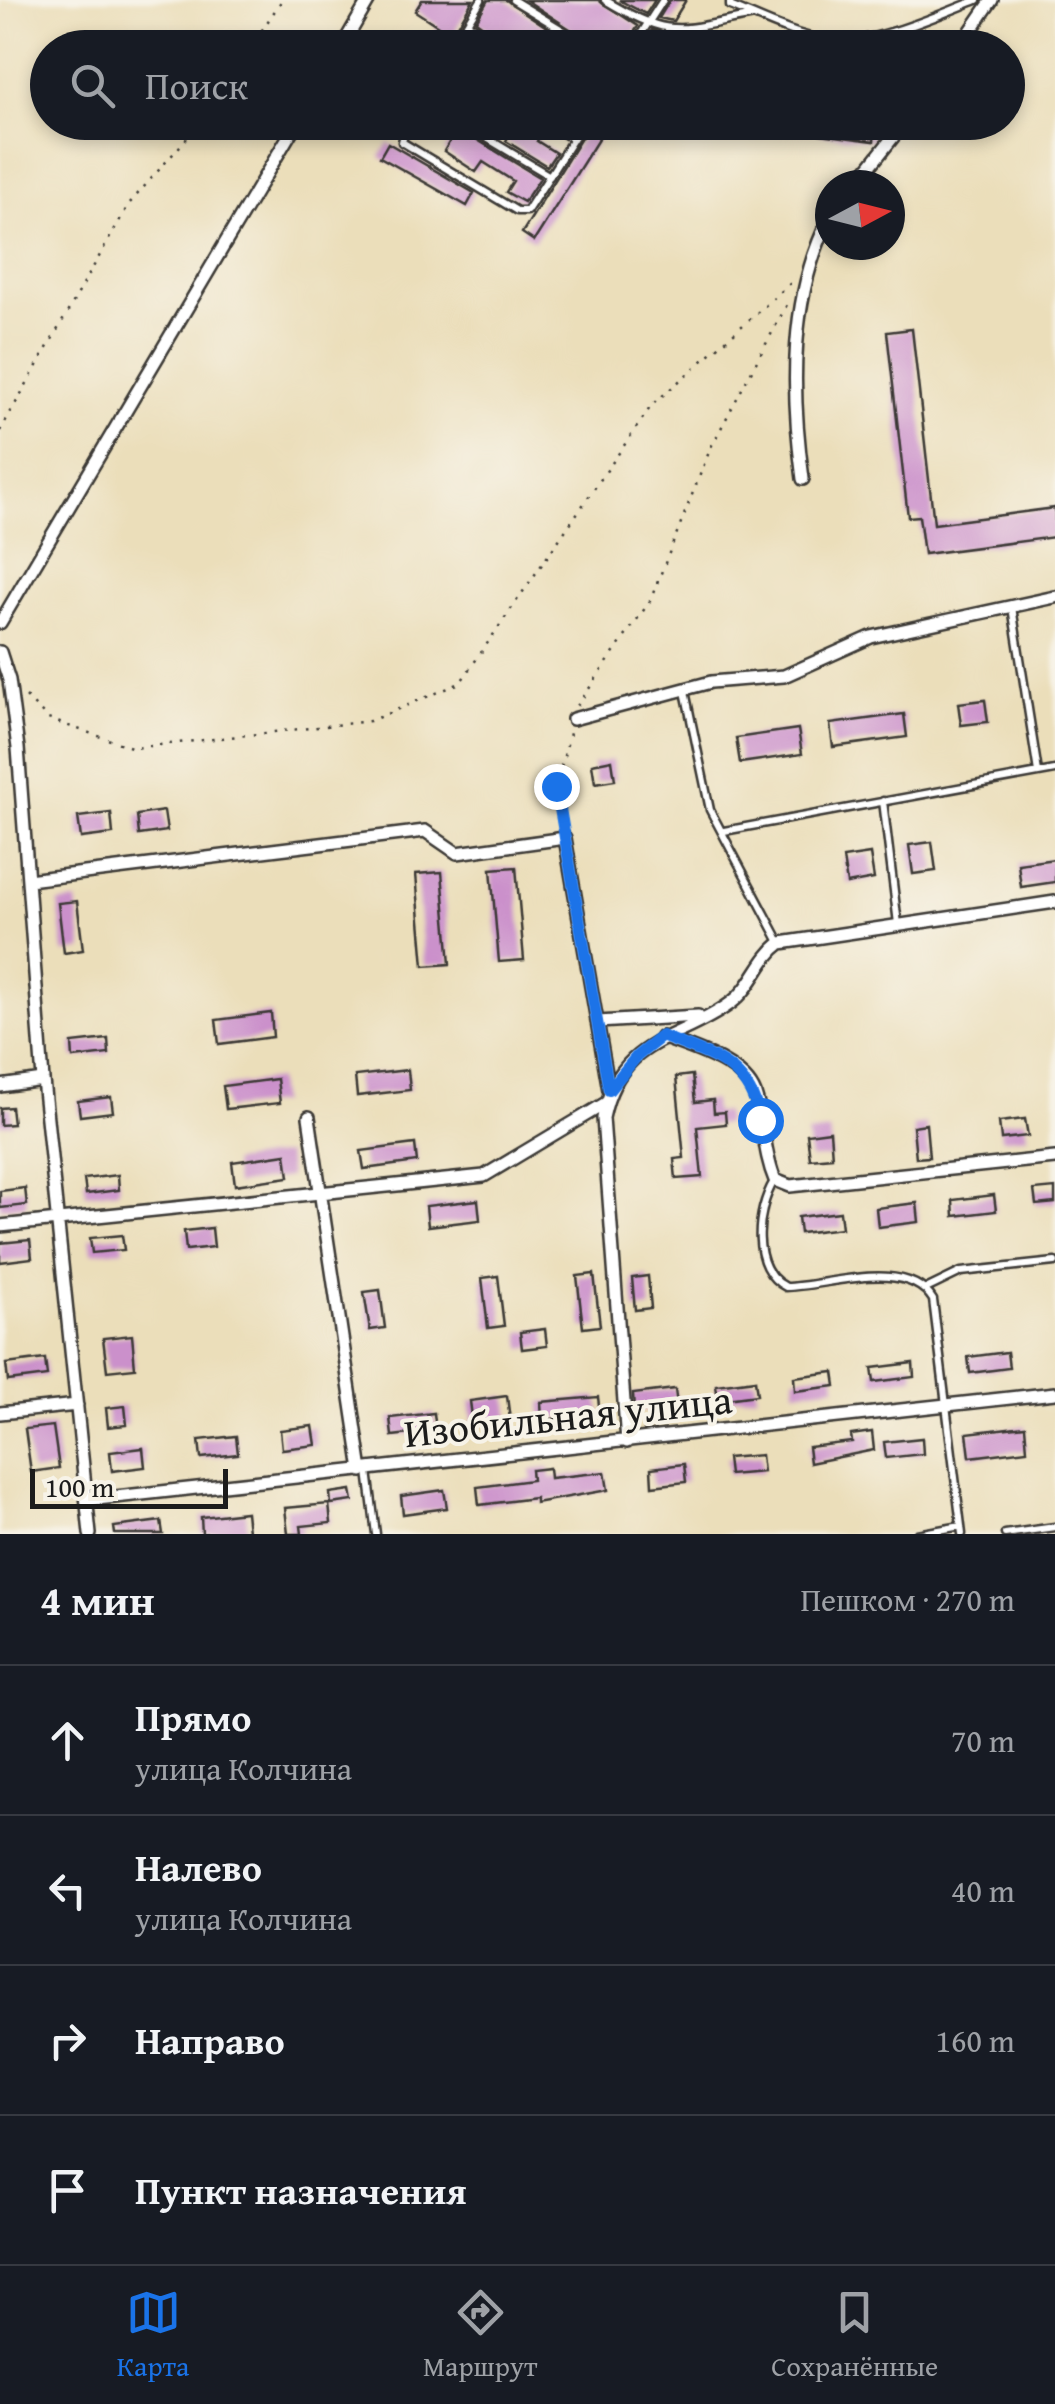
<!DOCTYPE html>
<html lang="ru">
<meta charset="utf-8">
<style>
:root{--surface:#171b24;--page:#20242c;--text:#f1f3f6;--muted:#9ea1a6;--line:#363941;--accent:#1a73e8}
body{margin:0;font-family:"Gentium Book Plus",serif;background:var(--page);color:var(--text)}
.compass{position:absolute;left:815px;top:170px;width:90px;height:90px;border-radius:50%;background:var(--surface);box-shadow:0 5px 15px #0003;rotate:83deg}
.scale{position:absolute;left:30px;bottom:25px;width:198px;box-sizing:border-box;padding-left:10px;border:5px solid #1c1c1c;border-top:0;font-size:28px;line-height:35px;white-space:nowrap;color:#1c1c1c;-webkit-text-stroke:8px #f7f3e8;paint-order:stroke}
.stop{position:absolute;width:30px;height:30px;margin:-22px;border:8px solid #1a73e8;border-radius:50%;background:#fff}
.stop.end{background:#1a73e8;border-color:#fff;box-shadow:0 2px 10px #0008}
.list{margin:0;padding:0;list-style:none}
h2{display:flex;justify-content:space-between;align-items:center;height:130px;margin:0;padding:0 40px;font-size:42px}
h2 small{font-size:32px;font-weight:400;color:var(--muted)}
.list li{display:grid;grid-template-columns:65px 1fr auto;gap:30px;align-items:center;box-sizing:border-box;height:150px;padding:0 40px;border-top:2px solid var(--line)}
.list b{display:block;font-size:38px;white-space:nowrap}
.list p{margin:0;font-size:32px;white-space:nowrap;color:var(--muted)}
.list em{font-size:32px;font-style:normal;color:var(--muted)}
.icon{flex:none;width:55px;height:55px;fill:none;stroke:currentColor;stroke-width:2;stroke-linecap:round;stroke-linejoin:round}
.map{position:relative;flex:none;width:1055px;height:1534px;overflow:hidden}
.search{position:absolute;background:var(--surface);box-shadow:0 5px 15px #0003;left:30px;right:30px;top:30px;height:110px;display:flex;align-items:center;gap:25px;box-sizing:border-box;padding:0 35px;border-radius:55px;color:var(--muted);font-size:38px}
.sheet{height:730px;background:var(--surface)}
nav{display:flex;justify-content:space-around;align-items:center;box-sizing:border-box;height:140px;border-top:2px solid var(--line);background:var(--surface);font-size:28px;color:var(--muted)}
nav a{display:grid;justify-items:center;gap:5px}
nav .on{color:var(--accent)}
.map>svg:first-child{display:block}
.building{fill:#cb90cb}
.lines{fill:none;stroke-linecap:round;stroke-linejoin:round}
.service-casing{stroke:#3b3934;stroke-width:11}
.minor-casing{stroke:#3b3934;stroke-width:16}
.path{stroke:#3b3934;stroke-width:2.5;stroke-dasharray:2.5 8;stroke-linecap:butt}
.service{stroke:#fff;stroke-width:6}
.minor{stroke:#fff;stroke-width:11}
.route{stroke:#1a73e8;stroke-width:12}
.labels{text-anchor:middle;stroke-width:8;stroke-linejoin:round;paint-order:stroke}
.street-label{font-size:40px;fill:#1c1c1c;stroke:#f7f3e8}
</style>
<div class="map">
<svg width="1055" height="1534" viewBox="0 0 1055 1534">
<rect width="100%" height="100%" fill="#f7f3e8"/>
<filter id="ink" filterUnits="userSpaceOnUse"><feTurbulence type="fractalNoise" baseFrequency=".01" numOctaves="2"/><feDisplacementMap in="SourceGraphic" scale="20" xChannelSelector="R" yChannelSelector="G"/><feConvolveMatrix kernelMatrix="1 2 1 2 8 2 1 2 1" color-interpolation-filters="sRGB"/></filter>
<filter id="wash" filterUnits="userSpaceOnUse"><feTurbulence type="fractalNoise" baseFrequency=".0048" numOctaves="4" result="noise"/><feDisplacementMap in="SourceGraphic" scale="40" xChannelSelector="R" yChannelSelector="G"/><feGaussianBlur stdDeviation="2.25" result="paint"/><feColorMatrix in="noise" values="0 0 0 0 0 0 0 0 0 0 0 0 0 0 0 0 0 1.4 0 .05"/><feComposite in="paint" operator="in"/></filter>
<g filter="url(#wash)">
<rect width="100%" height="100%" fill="#ebdeba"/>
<g id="blocks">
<path class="building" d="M 422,0 L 473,0 L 445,48 L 425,48 L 438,26 L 415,11 Z
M 488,0 L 506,0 L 578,48 L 513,48 L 476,21 Z
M 526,0 L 598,0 L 638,26 L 625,48 L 599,48 Z
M 619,0 L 655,0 L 646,14 Z
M 670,0 L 686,0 L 673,21 L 659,18 Z
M 652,30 L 665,34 L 656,48 L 640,48 Z
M 469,33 L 492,48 L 460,48 Z
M 416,122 L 448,122 L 540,178 L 524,202 L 506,192 L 513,181 L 483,162 L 476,172 L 444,151 L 450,141 Z
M 535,122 L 544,129 L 537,141 L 556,153 L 547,166 L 506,141 L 513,128 L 527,136 Z
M 591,122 L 609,122 L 534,241 L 522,233 Z
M 817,122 L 876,122 L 874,141 L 819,134 Z
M 388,143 L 474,193 L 467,206 L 380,157 Z
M 912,329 L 934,524 L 1055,508 L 1055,537 L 924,554 L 919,516 L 908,517 L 887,332 Z
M 985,700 L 988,722 L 961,725 L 958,703 Z
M 904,714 L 907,737 L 833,747 L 830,724 Z
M 798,729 L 802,754 L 740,763 L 736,738 Z
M 612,760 L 615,780 L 595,783 L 592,764 Z
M 164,811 L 167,831 L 139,835 L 137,815 Z
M 111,813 L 113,834 L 81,838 L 78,817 Z
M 932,842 L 936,871 L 913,874 L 909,845 Z
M 870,854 L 874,879 L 847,884 L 843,858 Z
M 1055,859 L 1055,882 L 1021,887 L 1018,864 Z
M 516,867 L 524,960 L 499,962 L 491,869 Z
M 442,872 L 450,964 L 424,966 L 416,874 Z
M 77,901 L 83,950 L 64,953 L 58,903 Z
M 271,1013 L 273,1037 L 219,1044 L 216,1020 Z
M 108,1039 L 109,1054 L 73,1058 L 72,1043 Z
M 408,1070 L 410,1090 L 357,1096 L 355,1076 Z
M 692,1075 L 695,1102 L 713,1100 L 714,1113 L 725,1112 L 726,1124 L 697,1127 L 702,1177 L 676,1179 L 674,1159 L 684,1158 L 676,1077 Z
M 277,1079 L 280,1103 L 226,1109 L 223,1086 Z
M 111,1097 L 113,1112 L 80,1116 L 78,1101 Z
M 11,1107 L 13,1124 L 0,1125 L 0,1108 Z
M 1025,1119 L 1028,1136 L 1001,1139 L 999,1122 Z
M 926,1124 L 929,1157 L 916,1158 L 913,1126 Z
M 830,1131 L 832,1157 L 810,1159 L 807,1134 Z
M 415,1144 L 417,1162 L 364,1169 L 361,1151 Z
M 286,1154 L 289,1177 L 235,1185 L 232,1162 Z
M 118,1175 L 119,1190 L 86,1194 L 84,1179 Z
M 25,1188 L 27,1205 L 0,1208 L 0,1191 Z
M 1055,1188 L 1055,1203 L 1036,1205 L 1034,1190 Z
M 994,1195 L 996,1211 L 954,1216 L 953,1200 Z
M 478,1200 L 480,1220 L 428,1226 L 426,1206 Z
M 917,1203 L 919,1222 L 878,1227 L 876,1208 Z
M 840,1212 L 842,1228 L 800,1233 L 798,1217 Z
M 212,1228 L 214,1247 L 186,1250 L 184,1231 Z
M 122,1235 L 124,1250 L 92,1253 L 90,1238 Z
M 30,1240 L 32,1258 L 0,1262 L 0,1243 Z
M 594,1274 L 600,1326 L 583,1328 L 577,1276 Z
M 498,1276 L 504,1326 L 488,1328 L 482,1278 Z
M 648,1276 L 651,1308 L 635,1310 L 632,1278 Z
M 380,1290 L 385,1328 L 370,1330 L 364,1292 Z
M 545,1329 L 547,1346 L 522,1349 L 520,1332 Z
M 132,1335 L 135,1368 L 107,1371 L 103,1338 Z
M 1007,1352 L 1009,1368 L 970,1373 L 968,1357 Z
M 45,1359 L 47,1376 L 8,1381 L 6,1364 Z
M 913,1363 L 914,1377 L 874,1382 L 872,1368 Z
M 834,1372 L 836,1386 L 795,1391 L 794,1377 Z
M 755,1380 L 757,1395 L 718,1400 L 716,1385 Z
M 675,1389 L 677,1406 L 634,1411 L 633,1394 Z
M 507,1396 L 510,1420 L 473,1425 L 470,1401 Z
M 598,1397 L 600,1414 L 542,1420 L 541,1402 Z
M 125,1406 L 127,1425 L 108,1427 L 106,1408 Z
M 434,1413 L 436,1431 L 392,1436 L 390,1418 Z
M 53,1426 L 59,1468 L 31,1472 L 25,1429 Z
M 313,1426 L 316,1445 L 282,1449 L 280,1430 Z
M 1025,1426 L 1027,1450 L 970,1457 L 967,1433 Z
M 872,1432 L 874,1450 L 810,1463 L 808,1447 L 852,1442 L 851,1435 Z
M 236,1436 L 238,1454 L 201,1458 L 199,1440 Z
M 922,1438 L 923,1454 L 886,1458 L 884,1442 Z
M 143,1448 L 145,1467 L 112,1471 L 110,1452 Z
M 761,1455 L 763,1472 L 729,1475 L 727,1458 Z
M 684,1464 L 686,1482 L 652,1486 L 651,1468 Z
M 549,1468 L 550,1478 L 605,1472 L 608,1490 L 535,1503 L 535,1498 L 479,1505 L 477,1487 L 532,1480 L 531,1470 Z
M 351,1490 L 353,1501 L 331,1504 L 330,1493 Z
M 444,1490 L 447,1508 L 403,1514 L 401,1496 Z
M 329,1504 L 331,1523 L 301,1526 L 302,1534 L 288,1534 L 285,1508 Z
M 246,1512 L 248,1531 L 202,1534 L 201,1517 Z
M 161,1521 L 163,1534 L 115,1534 L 114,1527 Z"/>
</g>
</g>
<g filter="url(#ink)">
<use href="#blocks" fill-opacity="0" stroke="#3b3934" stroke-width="2.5"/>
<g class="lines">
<g class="service-casing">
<path id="service" d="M 513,0 L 592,48
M 605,0 C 672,41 680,29 754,16
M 730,0 L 730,6 C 763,19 806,42 842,41 C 883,40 939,15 977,0
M 467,23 L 506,48
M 452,48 L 481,0
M 632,48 L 663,0
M 407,122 L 402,142 L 517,211 L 527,211 L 584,122
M 460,122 L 550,176
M 545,122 L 573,139
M 1012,607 L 1038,772
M 685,691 L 710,810 L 780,942
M 883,801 L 898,924
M 724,831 L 1055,770
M 774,1181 C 756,1211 750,1269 786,1287 C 827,1286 907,1257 933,1300 L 962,1534
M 926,1289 L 961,1272 L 1055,1262
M 368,1471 L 376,1534
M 917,1534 L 961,1526
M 1005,1534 L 1055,1527"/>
</g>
<g class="minor-casing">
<path id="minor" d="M 341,48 L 369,0
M 959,48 L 992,0
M 855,185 L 905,122
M 803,479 C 791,392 789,296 830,217
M 0,623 L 297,122
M 0,652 L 9,680 L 18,748 L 43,1080 L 90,1534
M 573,719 L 711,682 L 784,676 L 871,637 L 1055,597
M 28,880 L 425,831 L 457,853 L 565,838 L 609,1090
M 598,1022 L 698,1016
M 662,1037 C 690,1048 743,1062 755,1094 C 765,1123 763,1152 775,1180 L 790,1186 L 1055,1158
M 0,1086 L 43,1080
M 309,1117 L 362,1471
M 0,1226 L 484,1176 L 606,1103
M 0,1413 L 77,1405
M 627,1442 L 603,1118 C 620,1036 677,1043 731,1003 C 753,987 760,958 781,943 L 1055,902
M 88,1500 L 1055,1393"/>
</g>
<path class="path" d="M 250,48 L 282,0
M 0,431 L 129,204 L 201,122
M 26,697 L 48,719 L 134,748 L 370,721 L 460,683 L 652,405 L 792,282
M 577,706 L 650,601 L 711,447 L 790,299
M 563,828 L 556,786 L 570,733"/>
<use href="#service" class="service"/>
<use href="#minor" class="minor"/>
</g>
</g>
<g class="lines" filter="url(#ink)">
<path class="route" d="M 556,786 L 609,1090 L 637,1056 L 662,1036 C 712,1057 748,1062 760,1120"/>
</g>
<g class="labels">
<g class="street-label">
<text transform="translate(568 1416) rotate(-6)" y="14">Изобильная улица</text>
</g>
</g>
</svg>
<svg class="compass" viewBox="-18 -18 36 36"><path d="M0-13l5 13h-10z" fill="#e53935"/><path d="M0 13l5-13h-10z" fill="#9ea1a6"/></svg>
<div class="scale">100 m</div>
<div class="stop" style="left:760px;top:1120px"></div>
<div class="stop end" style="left:556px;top:786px"></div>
<div class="search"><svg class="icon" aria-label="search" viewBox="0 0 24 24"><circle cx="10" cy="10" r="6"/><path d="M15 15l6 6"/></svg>Поиск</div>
</div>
<section class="sheet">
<h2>4 мин<small>Пешком · 270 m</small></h2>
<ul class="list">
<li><svg class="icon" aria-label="ahead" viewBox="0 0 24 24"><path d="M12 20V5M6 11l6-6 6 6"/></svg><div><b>Прямо</b><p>улица Колчина</p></div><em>70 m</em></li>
<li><svg class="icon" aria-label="left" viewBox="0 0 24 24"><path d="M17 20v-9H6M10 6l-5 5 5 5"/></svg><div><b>Налево</b><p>улица Колчина</p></div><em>40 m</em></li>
<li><svg class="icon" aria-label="right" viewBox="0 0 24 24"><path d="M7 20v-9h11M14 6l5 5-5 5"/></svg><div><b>Направо</b></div><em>160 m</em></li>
<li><svg class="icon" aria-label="arrive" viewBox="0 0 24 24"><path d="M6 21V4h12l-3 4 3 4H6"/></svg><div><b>Пункт назначения</b></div></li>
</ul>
</section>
<nav>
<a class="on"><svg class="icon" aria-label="map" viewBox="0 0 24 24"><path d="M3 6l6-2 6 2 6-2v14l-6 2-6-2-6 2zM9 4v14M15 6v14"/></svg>Карта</a>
<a><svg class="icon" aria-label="directions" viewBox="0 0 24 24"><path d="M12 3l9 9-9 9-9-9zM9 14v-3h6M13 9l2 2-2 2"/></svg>Маршрут</a>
<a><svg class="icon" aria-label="saved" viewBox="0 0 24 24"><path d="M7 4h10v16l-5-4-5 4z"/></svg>Сохранённые</a>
</nav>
